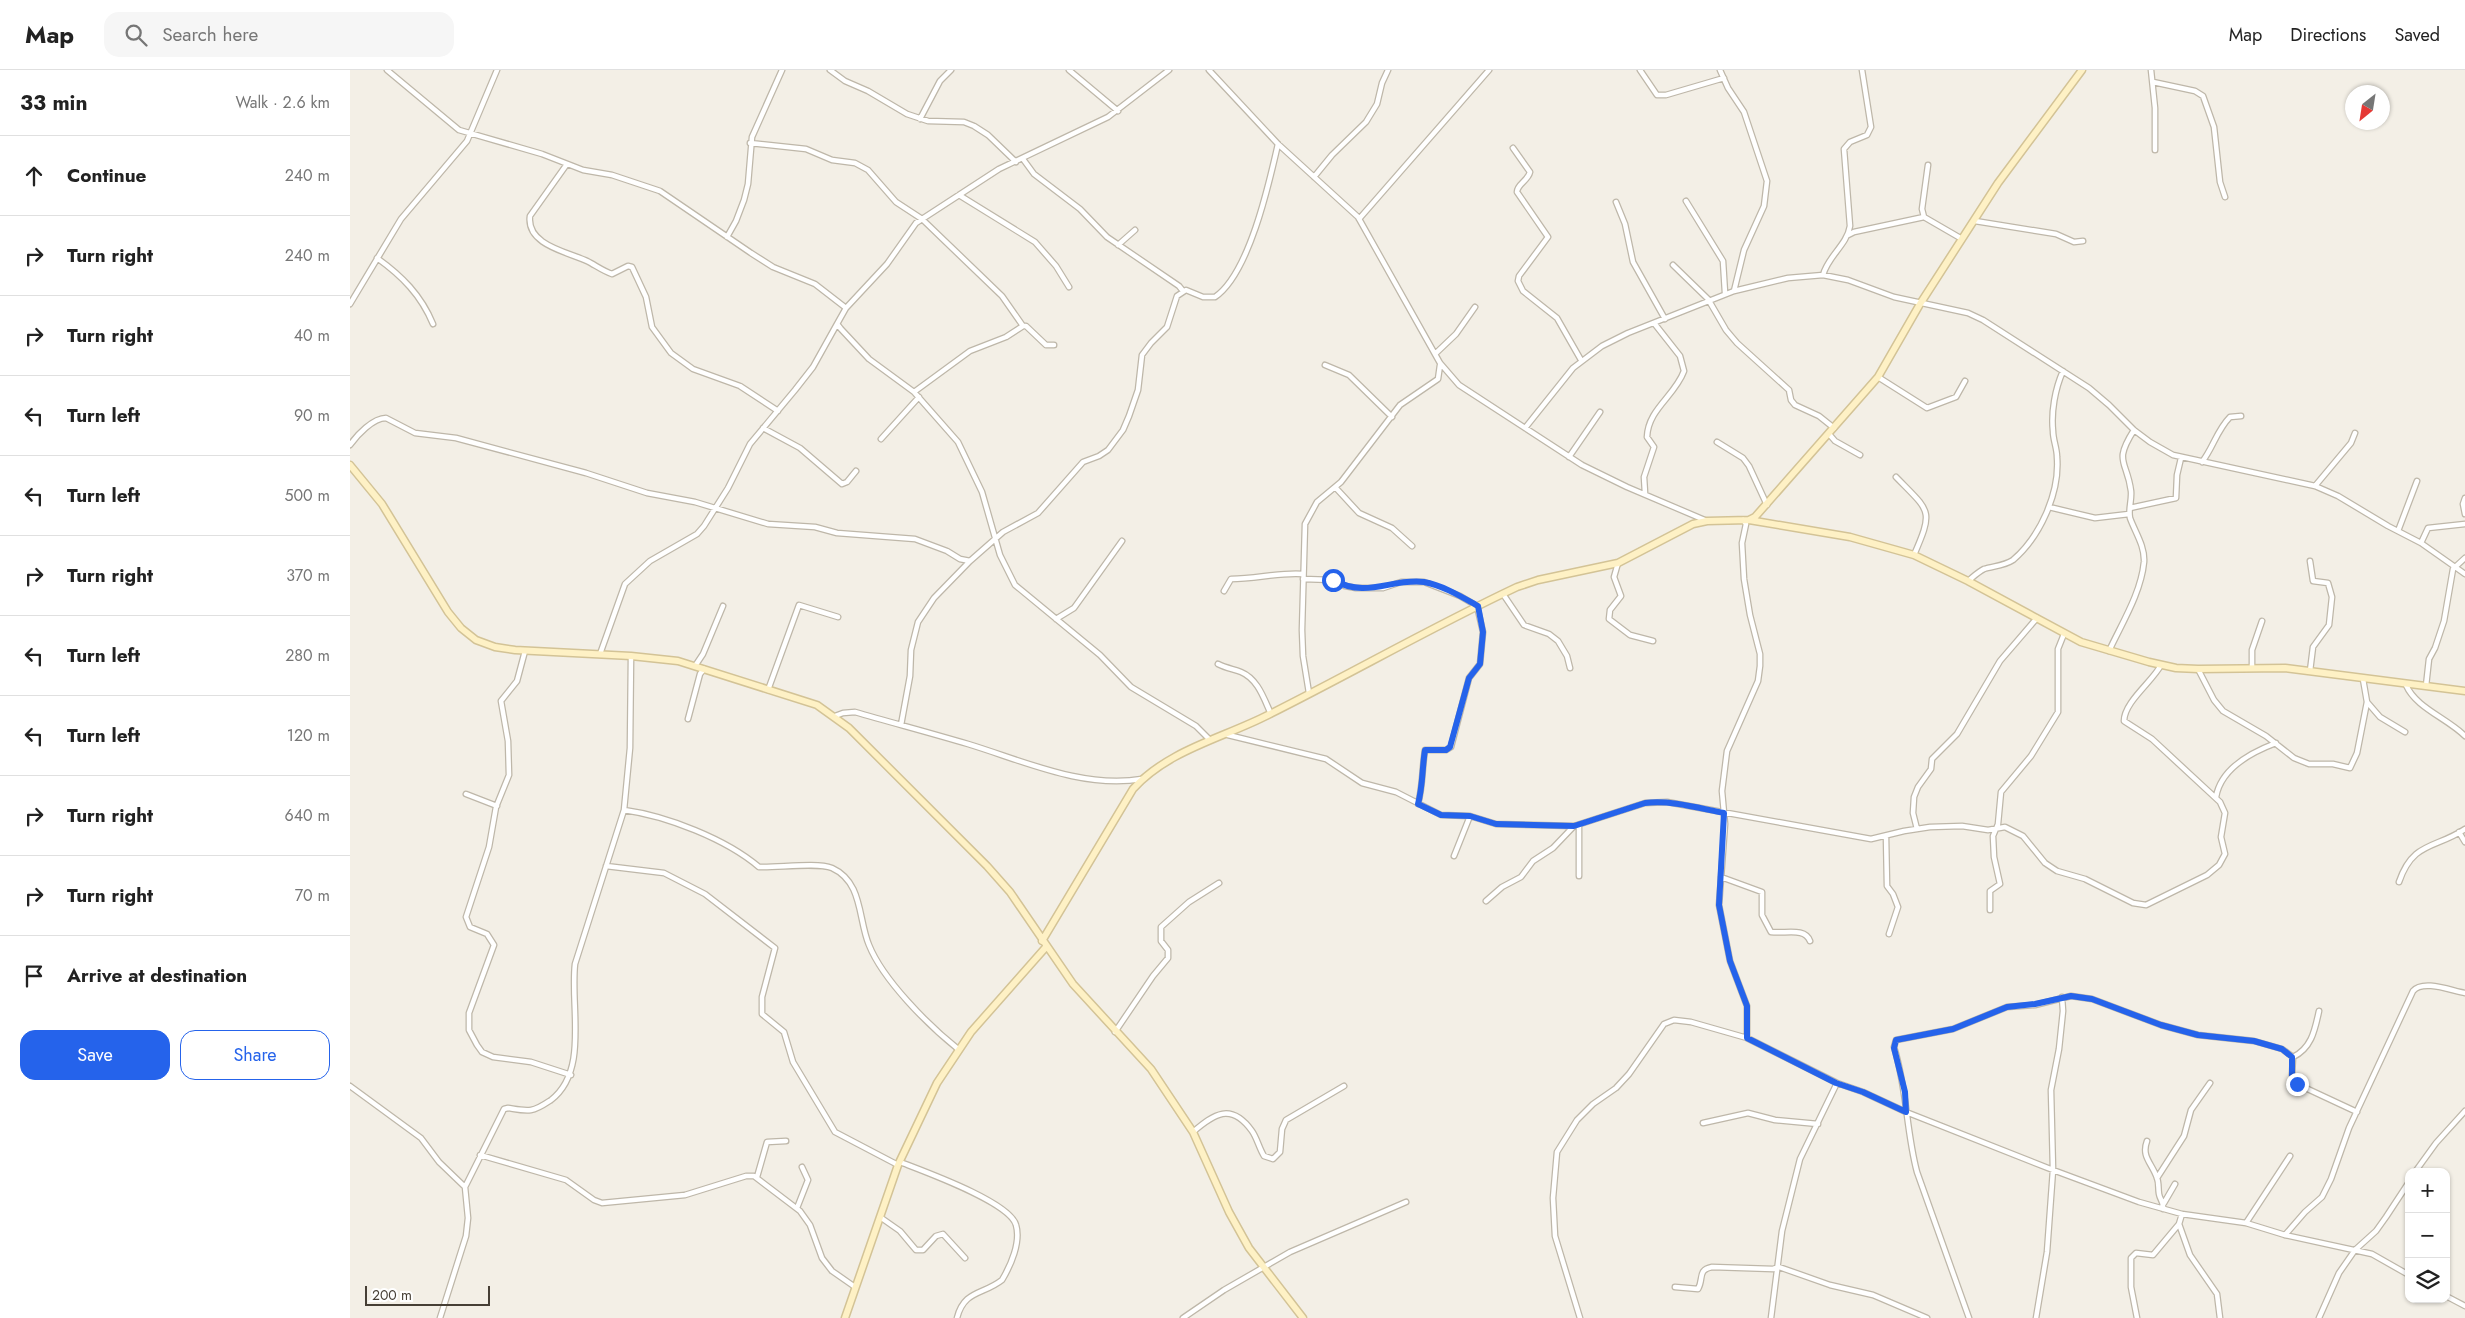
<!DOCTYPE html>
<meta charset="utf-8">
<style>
:root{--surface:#fff;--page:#f6f6f6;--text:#222;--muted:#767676;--line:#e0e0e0;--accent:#2563eb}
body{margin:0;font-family:Jost,sans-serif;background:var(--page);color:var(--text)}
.controls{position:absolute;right:15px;bottom:15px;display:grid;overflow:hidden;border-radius:10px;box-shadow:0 1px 4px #0004}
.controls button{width:45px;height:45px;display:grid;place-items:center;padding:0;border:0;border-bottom:1px solid var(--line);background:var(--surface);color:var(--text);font:25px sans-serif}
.compass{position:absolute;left:1995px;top:15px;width:45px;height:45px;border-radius:50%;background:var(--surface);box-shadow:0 1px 4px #0004;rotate:210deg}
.scale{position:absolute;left:15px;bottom:12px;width:125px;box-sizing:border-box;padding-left:5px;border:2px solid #463f35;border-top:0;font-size:14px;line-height:18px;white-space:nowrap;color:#463f35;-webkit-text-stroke:4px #fff;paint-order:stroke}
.stop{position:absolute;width:15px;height:15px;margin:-11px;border:4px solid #2563eb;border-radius:50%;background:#fff}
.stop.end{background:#2563eb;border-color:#fff;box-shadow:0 1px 5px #0008}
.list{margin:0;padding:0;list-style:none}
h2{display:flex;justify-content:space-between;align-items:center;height:65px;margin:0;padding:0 20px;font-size:21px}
h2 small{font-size:16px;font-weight:400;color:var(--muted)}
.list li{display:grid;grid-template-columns:32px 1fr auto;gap:15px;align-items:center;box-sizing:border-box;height:80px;padding:0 20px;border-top:1px solid var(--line)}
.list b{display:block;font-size:19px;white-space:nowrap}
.list em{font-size:16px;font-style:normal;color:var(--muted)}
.actions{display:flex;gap:10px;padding:15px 20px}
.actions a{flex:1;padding:11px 0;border:1px solid var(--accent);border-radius:15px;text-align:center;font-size:18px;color:var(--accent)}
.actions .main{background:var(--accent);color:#fff}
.icon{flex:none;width:28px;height:28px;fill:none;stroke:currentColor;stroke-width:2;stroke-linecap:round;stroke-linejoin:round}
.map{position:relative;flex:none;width:2115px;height:1248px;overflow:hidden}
header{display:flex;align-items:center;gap:30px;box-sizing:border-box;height:70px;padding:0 25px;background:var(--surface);border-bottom:1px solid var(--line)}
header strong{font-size:24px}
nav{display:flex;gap:28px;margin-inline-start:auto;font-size:18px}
.search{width:350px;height:45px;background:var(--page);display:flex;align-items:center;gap:12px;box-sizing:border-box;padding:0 18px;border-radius:15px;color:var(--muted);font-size:19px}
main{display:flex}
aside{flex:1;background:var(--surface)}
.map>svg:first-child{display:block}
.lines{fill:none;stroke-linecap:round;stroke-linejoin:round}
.street-casing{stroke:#beb7a9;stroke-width:7}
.secondary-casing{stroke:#d3c396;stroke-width:9}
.street{stroke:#fff;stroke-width:4.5}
.secondary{stroke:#fef1c5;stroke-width:6}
.route{stroke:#2563eb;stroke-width:6}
</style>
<header>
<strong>Map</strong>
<div class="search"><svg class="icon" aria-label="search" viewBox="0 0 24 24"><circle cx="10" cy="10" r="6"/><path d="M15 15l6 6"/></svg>Search here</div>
<nav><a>Map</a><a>Directions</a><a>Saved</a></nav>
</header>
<main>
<aside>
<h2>33 min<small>Walk · 2.6 km</small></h2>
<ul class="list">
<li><svg class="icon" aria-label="ahead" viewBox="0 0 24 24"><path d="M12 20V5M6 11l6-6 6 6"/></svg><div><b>Continue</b></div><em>240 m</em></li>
<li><svg class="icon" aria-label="right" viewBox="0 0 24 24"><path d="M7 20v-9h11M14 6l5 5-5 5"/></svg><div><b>Turn right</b></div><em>240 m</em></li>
<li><svg class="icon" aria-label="right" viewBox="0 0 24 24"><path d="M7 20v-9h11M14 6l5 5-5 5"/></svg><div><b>Turn right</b></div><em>40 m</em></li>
<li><svg class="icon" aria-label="left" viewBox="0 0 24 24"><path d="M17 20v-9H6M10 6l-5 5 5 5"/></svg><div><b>Turn left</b></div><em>90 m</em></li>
<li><svg class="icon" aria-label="left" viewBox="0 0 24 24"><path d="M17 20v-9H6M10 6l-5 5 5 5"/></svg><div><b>Turn left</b></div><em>500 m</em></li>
<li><svg class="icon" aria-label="right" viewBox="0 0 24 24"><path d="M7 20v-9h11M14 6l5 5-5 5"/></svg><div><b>Turn right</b></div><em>370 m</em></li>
<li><svg class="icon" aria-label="left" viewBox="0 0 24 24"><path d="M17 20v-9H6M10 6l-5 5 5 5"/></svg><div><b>Turn left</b></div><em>280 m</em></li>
<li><svg class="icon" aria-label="left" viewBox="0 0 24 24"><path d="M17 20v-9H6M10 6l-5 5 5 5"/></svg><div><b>Turn left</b></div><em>120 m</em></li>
<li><svg class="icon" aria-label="right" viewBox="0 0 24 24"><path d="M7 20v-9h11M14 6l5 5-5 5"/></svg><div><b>Turn right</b></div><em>640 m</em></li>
<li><svg class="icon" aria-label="right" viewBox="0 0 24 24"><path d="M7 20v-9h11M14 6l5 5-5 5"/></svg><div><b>Turn right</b></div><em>70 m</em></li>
<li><svg class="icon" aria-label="arrive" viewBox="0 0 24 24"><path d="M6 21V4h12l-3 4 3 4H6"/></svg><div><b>Arrive at destination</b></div></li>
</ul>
<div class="actions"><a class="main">Save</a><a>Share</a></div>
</aside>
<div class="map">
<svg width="2115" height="1248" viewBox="0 0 2115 1248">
<rect width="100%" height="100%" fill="#f3efe6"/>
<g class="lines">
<g class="street-casing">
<path id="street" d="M 37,0 L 109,60 L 192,84 L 233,100 L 262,105 L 310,121 L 401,183 L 423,197 L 465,214 L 496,238 L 487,254 L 491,259 L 519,289 L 564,322 L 608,372 L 632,422 L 650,485 L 665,515 L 750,585 L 781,617 L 846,656 L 860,670
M 480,0 L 495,11 L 518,21 L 557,44 L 578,51 L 614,52 L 624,56 L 638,65 L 666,92
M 719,0 L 768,41
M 859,0 L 928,74 L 1008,147 L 1090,293 L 1109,315 L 1232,395 L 1277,417 L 1357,451
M 1290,0 L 1307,25 L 1316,25 L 1374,8
M 1370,0 L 1378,18 L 1394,42 L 1417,111 L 1414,136 L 1394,180 L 1384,221
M 1801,0 L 1805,38 L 1805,80
M 1803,12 L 1845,21 L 1853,26 L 1864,57 L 1870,112 L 1875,127
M 570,49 L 590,11 L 601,0
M 400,73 L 456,79 L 482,90 L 505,93 L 518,100 L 546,132 L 572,149 L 652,226 L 673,256
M 1163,78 L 1180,102 C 1178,111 1167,114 1167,122 L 1198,167 L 1169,206 L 1168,211 L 1173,221 L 1207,248 L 1231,290
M 673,89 L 684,104 L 730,139 L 757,167 L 829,216 L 833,221
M 217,94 L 180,146 C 176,175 218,182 237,191 C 245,195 253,201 262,204 L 278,196 L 282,197 L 296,227 L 302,257 L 321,283 L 343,299 L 390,316 L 428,341
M 1578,95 L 1572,139 L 1574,147 L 1612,169
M 964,107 L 982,85 L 1016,52 L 1027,34 L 1032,13 L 1038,0
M 609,125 L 685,172 L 706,196 L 719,217
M 1336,131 L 1373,191 L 1375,223
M 1266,132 L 1275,154 L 1283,192 L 1315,249
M 1009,149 L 1139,0
M 1625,151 L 1706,164 L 1724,172 L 1733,171
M 1498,165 L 1504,162 L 1574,147
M 377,167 L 386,151 L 394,130 L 398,114 L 402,67 L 432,0
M 768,175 L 785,160
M 27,188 C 52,206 71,225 83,254
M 1323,195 L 1358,229 L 1376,260 L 1387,273 L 1439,320 L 1441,330 L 1445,335 L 1469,346 L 1484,358
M 1473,205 C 1478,186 1497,175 1500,156 L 1494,79 L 1500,72 L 1517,65 L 1521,57 L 1512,0
M 0,234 L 51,149 L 117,71 L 147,0
M 496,238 L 537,194 L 566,153 L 649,99 L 758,47 L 819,0
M 1085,284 L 1106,264 L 1125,237
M 975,295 L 999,305 L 1042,347
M 1528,307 L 1577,338 L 1606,327 L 1615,311
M 564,322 L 620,281 L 656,267 L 673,256 L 676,256 L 696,275 L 704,275
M 413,358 L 450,378 L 492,414 L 497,412 L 506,401
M 1175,358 L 1223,298 L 1252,276 L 1278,263 L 1384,221 L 1438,208 L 1473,205 L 1498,210 L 1544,227 L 1618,243 L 1633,250 L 1739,318 L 1759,335 L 1784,360 L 1800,372 L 1823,385 L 1965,416 L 1988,426 L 2038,456 L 2071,473 L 2115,504
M 1479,364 L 1485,371 L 1510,385
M 531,369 L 569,327
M 1367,372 L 1393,388 L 1399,396 L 1417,435
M 0,375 C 7,365 23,348 36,348 L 65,363 L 106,368 L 236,403 L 297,423 L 345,432 L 418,454 L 465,457 L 487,463 L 565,469 L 597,481 L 610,489 L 620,491 L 653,462 L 688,443 L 733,392 L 749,386 L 758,380 L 773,360 L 779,346 L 788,320 L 792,285 L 801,273 L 817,257 L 827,226 L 836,220 L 853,227 L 865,227 C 899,204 919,114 928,74
M 1219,387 L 1250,342
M 1852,392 C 1863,378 1867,360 1880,347 L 1891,346
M 1546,407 C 1580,442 1584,439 1564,485
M 1965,416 L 2001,373 L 2005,363
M 985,417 L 1009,443 L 1042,458 L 1062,476
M 1295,423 L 1294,407 L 1304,377 L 1297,367 C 1298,339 1325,326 1334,301 L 1330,286 L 1304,253
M 2115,428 L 2113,434 L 2115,444
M 1699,437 L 1745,448 L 1779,444
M 1780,438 L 1826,428 L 1827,405 L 1831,388
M 1393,450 L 1396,454 L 1392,473 L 1394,509 L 1400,545 L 1410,584 L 1410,596 L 1408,611 L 1377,681 L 1372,721 L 1375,754 L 1369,835 L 1380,891 L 1397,936 L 1397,968
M 2048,461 L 2067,411
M 2071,473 L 2078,458 L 2115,454
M 1268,493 L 1264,507 L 1271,526 L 1260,540 L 1259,549 L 1280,565 L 1303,571
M 953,509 L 983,510 L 995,516 L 1006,518 L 1033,518 L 1051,512 L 1074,512 L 1110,526 L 1127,536 L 1133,562 L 1130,594 L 1119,608 L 1101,677 L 1096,680 L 1075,680 C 1072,698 1073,716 1068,734
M 1618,511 C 1623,507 1628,502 1634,499 C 1643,496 1654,496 1663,490 C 1690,467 1710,423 1707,387 C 1707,378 1703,370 1703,361 C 1701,342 1705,319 1713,301
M 874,521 L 881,509 C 906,509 930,502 953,504
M 1153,524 L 1174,555 L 1199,564 L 1208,571 L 1217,586 L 1220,598
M 706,549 L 724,538 L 772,471
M 175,581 L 167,611 L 151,631 L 158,671 L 159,705 L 146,737 L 139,777 L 116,847 L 120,857 L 137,864 L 144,875 L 119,943 L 119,960 L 127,975 L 132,982 L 143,987 L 181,992 L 221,1005
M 1759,581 C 1772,553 1791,523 1794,492 C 1795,476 1785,462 1780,448 C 1778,440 1782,430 1781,421 C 1777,390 1763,393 1784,360
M 250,584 L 275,514 L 300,491 L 347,464 L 354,456 L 378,418 L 400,374 L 445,320 L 463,297 L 487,254
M 868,594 C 876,598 883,599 891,602 C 908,609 914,629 921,644
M 345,596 L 353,584 L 373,536
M 1902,597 L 1902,580 L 1912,551
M 1848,599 L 1864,630 L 1873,641 L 1916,666 L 1944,688 L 1959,694 L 1983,694 L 2000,698 L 2007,683 L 2017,632 L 2013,609
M 1960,601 L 1963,577 L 1979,555 L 1982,527 L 1978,513 L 1963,511 L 1960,491
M 2056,615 C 2066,638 2097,648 2115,666
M 2076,616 L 2079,589 L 2085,578 L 2094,551 L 2103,499 L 2115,488
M 418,620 L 449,535 L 488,547
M 959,623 L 953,586 L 952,560 L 955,454 L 967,432 L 991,412 L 1050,335 L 1088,309 L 1090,295
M 2017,632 L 2030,647 L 2055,662
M 485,646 L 493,643 L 505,642 C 543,653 581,663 618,674 C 674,691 733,719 792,709
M 338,649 L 350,604 L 354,599
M 551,655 L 560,606 L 561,580 L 568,552 L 584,528 L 620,491
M 878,665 L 976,689 L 1012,713 L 1046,722 L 1091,745 L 1120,746 L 1146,754 L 1224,756 L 1295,733 L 1317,732 L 1521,769 L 1554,761 L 1580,757 L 1612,756 L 1638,760 L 1655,757 L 1673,766 L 1695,793 L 1707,801 L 1735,809 L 1783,833 L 1796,835 L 1857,805 L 1869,795 L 1875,784 L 1871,767 L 1875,743 L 1870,732 L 1802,669 L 1774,651 C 1774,632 1803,611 1811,595
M 116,724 L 147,736
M 1866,727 C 1871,698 1902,682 1926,673
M 274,740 C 317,746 376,769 409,797 C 427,798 467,792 482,798 C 513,812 508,849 519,875 C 533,910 578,955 608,979
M 1229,755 L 1229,806
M 1567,759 L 1563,743 L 1564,727 L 1568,717 L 1581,699 L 1582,689 L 1607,664 L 1650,591 L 1687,548
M 2109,762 L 2115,772
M 1536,766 L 1537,816 L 1543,824 L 1548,837 L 1539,864
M 1104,786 L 1120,746
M 256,796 L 314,803 L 355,824 L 425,878 L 412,927 L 412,944 L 434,962 L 443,992 L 485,1062 L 548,1095
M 1371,807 L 1412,822 L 1412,845 L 1421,862 C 1435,864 1455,857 1460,871
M 2049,812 C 2063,771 2085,779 2115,759
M 1136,831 L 1152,817 L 1171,807 L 1183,791 L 1203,778 L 1224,756
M 1640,840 L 1640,821 L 1650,814 L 1644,787 L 1643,766 L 1648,754 L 1651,722 L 1681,686 L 1708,642 L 1708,579 L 1714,564
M 765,962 L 803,906 L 818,888 L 818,880 L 811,871 L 811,857 L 839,832 L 869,813
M 1943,987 C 1962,978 1965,959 1969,941
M 0,1016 L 71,1068 L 89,1092 L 115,1117
M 1353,1053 L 1398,1043 L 1425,1050 L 1468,1054
M 843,1062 C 864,1044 881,1032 902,1061 C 907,1068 909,1078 914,1086 L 923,1089 L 930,1082 L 932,1059 L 936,1050 L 994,1016
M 1797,1071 C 1791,1087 1802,1093 1807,1108 C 1809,1113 1808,1118 1809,1124 C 1810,1130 1814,1132 1813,1139
M 130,1085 L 216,1110 L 244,1130 L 252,1133 L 335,1125 L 396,1106 L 404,1106 L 450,1141 L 460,1155 L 472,1188 L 482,1201 L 505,1217
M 550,1092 C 573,1101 660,1132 666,1155 C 671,1172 661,1195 652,1210 C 633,1225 614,1220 607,1248
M 2065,1102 L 2086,1073 L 2115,1041
M 407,1107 L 417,1072 L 436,1071
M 1807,1108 L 1834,1066 L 1841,1040 L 1860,1013
M 1814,1133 L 1825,1114
M 447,1138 L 458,1110 L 452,1097
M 1832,1144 L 1829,1154 L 1840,1185 L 1867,1224 L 1870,1248
M 530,1147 L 550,1161 L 566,1180 L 573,1180 L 586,1166 L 593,1164 L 615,1188
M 1896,1153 L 1940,1086
M 1935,1165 L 1955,1142 L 1972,1127 L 1981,1109 L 1999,1058 L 2063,921 C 2073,909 2102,921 2115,923
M 1325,1217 L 1348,1219 C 1354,1209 1347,1200 1362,1197 L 1423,1199 L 1429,1197 L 1480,1215 L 1523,1225 L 1577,1248
M 2096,1226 L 2115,1236
M 90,1248 L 116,1166 L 118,1148 L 115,1117 L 154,1039 L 158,1038 C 165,1039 173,1041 181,1040 C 188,1039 195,1034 201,1030 C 239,1001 220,937 225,894 L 274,740 L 280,678 L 281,586
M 833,1248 L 874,1220 L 940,1182 L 1056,1132
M 1230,1248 L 1205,1166 L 1203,1128 L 1207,1082 L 1227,1050 L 1243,1034 L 1266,1018 L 1279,1004 L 1314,954 L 1324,950 L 1341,952 L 1397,968 L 1487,1013 L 1513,1022 L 1556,1042 L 1703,1100 L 1789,1132 L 1832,1144 L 1896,1153 L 1935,1165 L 2022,1184 L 2059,1205
M 1421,1248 L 1432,1161 L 1450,1089 L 1487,1013
M 1619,1248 L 1567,1102 C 1556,1061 1557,1018 1544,977 L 1546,970 L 1603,959 L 1657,937 L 1685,935 L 1721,926 L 1742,929 L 1811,955 L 1848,965 L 1904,971 L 1932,979 L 1943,987 L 1942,1005 L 1947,1014 L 2007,1042
M 1686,1248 L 1697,1182 L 1703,1100 L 1701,1020 L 1709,979 L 1713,941 L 1712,927
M 1787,1248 L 1781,1217 L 1781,1188 L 1786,1183 L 1803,1185 L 1829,1154
M 1969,1248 L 1989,1203 L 2005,1180 L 2026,1161 L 2036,1147 L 2059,1112"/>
</g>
<g class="secondary-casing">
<path id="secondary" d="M 0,395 L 32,434 L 98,542 L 111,558 L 126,570 L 145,577 L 165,580 L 281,586 L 328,591 L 467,635 L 499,658 L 637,796 L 660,822 L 723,914 L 801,999 L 843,1062 L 879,1142 L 899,1178 L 953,1248
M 1399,450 L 1500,467 L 1564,485 L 1618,511 L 1731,572 L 1799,592 L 1826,598 L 1848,599 L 1935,598 L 2115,621
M 692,871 L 783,719 C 818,680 873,668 918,645 C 1002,603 1082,557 1167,517 L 1188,510 L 1268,493 L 1343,454 L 1357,451 L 1399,450 L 1405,447 L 1528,307 L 1570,234 L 1648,113 L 1732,0
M 495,1248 L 548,1095 L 587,1013 L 621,962 L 696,877"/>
</g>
<use href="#street" class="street"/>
<use href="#secondary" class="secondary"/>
</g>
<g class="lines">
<path class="route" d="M 983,510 C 1018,529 1040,508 1074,512 C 1092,515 1112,527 1128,536 L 1133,562 L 1130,594 L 1119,608 L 1100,677 L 1096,680 L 1075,680 C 1072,698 1073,716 1068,734 L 1091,745 L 1120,746 L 1146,754 L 1224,756 L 1295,733 C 1322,730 1348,738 1374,743 L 1369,835 L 1380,891 L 1397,936 L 1397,968 L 1486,1013 L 1513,1022 L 1556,1042 L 1555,1022 L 1544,978 L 1546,970 L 1603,959 L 1657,937 L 1685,934 L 1721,926 L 1742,929 L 1811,955 L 1848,965 L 1904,971 L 1932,979 L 1942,987 L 1942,1005 L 1947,1014"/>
</g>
</svg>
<div class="controls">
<button>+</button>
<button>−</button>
<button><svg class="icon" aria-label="layers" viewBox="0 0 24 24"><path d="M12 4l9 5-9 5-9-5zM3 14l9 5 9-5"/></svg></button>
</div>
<svg class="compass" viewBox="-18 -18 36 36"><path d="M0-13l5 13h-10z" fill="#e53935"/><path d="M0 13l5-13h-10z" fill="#767676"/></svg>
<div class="scale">200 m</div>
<div class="stop" style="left:983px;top:510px"></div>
<div class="stop end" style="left:1947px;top:1014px"></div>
</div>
</main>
